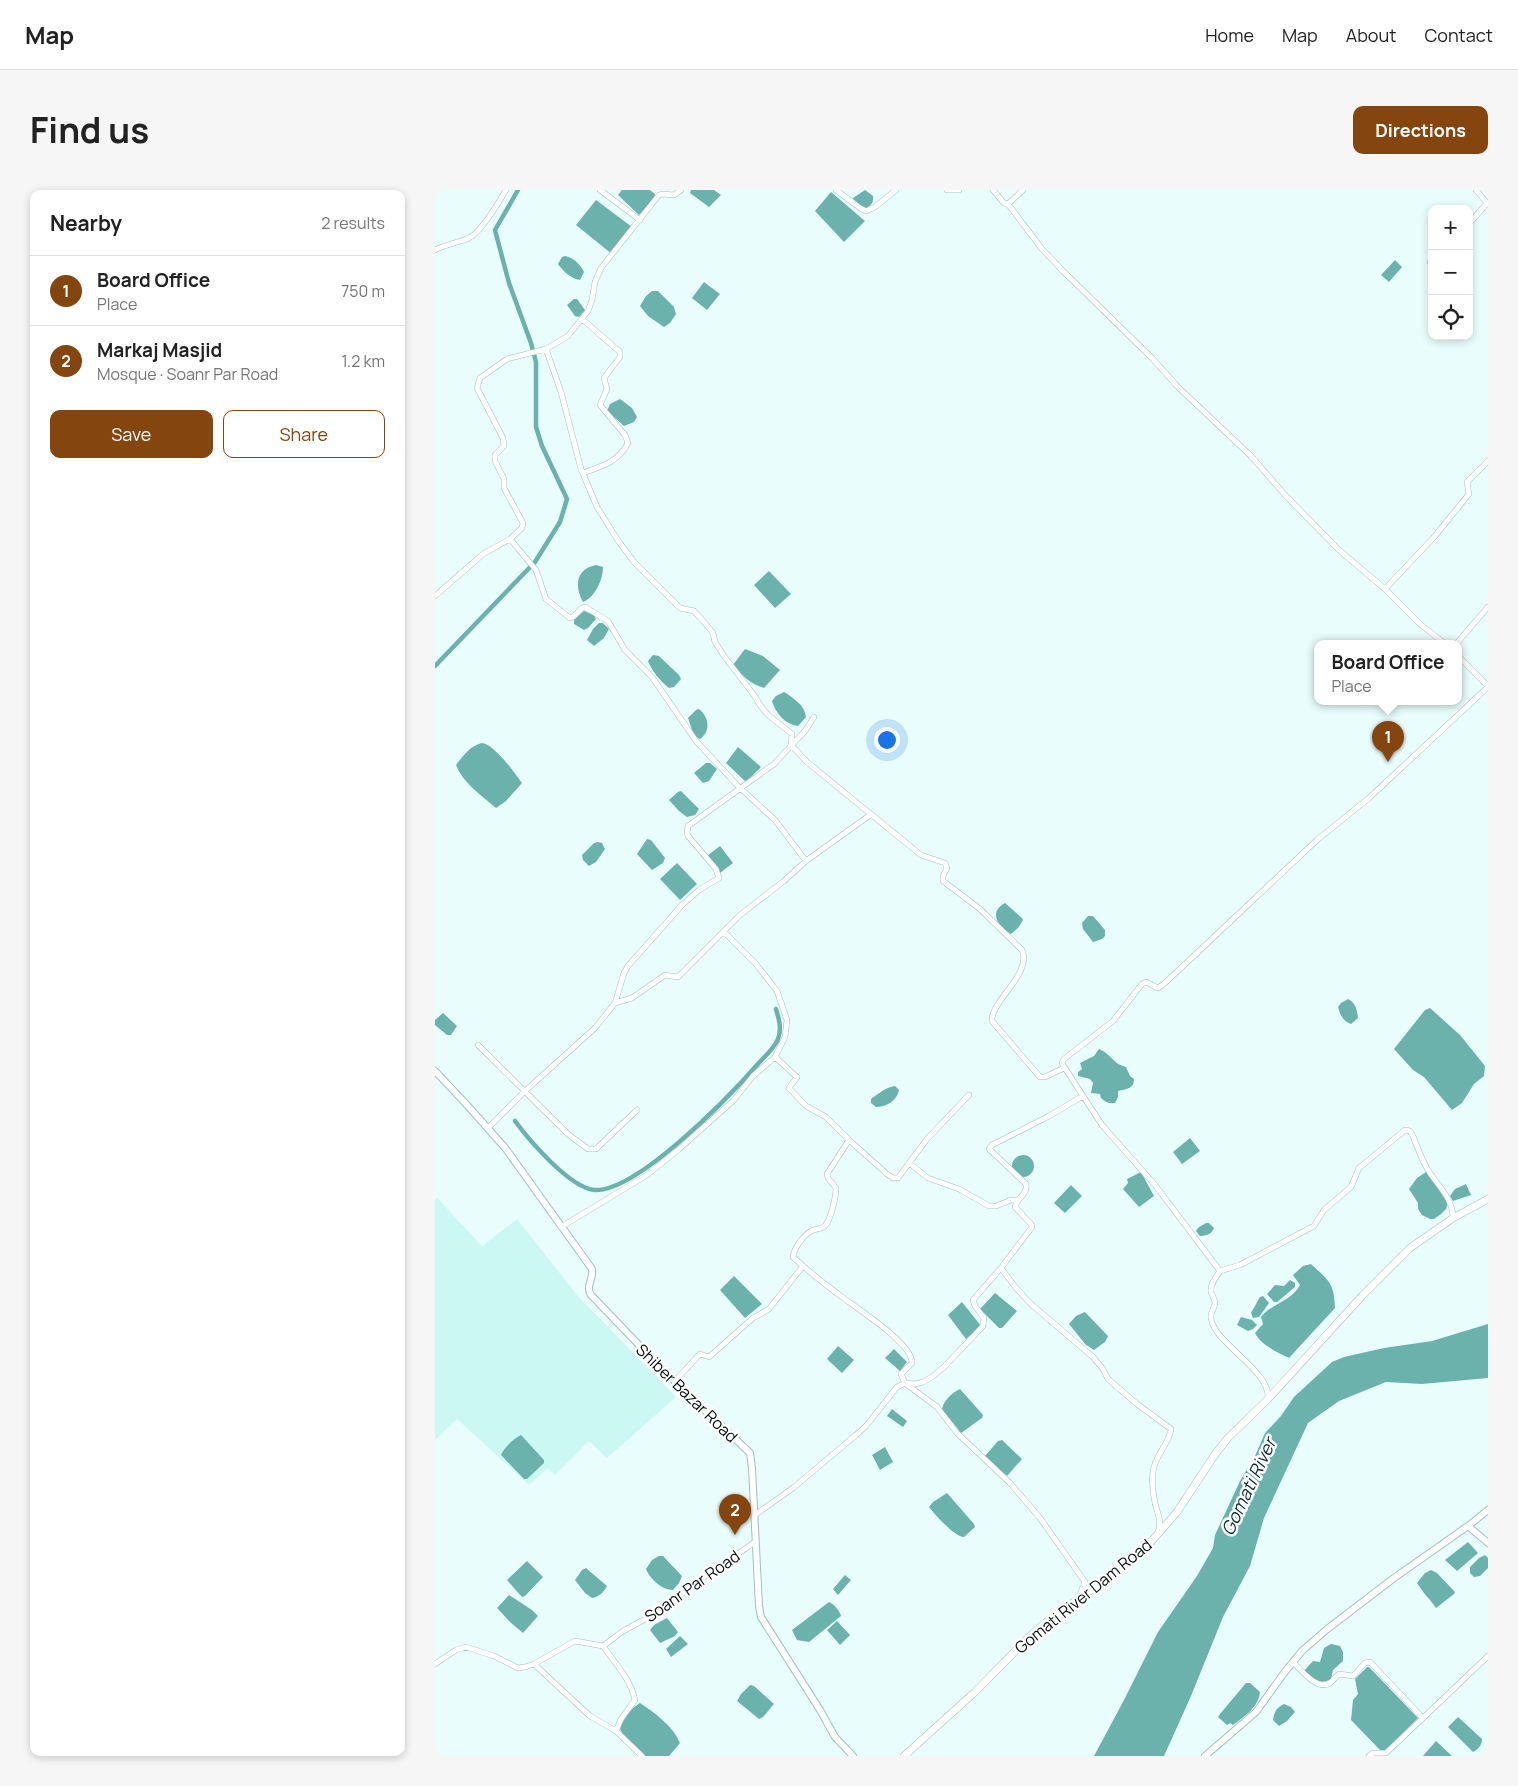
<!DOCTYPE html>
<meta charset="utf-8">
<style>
:root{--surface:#fff;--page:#f6f6f6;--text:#222;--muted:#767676;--line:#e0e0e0;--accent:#85450e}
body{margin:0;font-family:Manrope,sans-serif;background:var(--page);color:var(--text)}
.controls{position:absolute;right:15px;top:15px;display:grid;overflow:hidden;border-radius:10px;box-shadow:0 2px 8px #0003}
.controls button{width:45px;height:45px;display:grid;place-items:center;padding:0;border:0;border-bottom:1px solid var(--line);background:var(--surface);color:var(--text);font:25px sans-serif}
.you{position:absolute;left:451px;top:549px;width:18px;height:18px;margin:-12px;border:4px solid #fff;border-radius:50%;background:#1a73e8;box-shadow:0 0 0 8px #1a73e833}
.badge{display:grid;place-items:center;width:32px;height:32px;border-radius:50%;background:var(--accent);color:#fff;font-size:16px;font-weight:700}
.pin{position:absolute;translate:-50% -41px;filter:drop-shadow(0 1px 2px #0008)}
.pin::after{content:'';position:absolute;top:26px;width:18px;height:15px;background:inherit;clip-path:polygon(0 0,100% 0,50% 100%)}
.popup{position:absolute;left:879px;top:450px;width:148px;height:65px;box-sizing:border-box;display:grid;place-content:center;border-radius:10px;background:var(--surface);filter:drop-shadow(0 1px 4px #0005);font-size:16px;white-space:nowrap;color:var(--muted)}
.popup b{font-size:19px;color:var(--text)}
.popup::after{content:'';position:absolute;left:50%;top:100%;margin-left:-10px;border:10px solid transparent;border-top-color:var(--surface)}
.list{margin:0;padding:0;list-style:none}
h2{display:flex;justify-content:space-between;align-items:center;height:65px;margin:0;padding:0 20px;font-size:21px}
h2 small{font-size:16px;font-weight:400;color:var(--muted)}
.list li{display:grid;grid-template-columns:32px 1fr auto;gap:15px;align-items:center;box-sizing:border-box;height:70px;padding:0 20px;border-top:1px solid var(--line)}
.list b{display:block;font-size:19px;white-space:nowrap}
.list p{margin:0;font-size:16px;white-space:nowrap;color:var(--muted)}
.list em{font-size:16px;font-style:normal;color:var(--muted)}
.actions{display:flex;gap:10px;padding:15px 20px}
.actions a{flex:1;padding:11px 0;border:1px solid var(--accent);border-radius:10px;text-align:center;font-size:18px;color:var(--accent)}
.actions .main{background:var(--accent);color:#fff}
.icon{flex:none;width:28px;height:28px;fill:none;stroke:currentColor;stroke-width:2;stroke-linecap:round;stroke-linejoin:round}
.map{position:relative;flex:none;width:1053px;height:1566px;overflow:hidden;border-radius:10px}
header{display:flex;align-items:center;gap:30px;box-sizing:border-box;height:70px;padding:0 25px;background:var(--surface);border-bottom:1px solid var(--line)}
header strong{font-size:24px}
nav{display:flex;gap:28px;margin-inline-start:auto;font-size:18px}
.intro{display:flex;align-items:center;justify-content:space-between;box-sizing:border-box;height:120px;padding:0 30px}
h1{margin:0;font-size:35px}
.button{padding:12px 22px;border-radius:10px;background:var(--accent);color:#fff;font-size:18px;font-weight:700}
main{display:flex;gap:30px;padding:0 30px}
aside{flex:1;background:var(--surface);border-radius:10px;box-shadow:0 2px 8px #0003}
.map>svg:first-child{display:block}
.built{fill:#ccf8f4}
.water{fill:#6cb2ac}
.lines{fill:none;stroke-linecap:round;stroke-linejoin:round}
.canal{stroke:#6cb2ac;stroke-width:4.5}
.minor-casing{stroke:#a0c1be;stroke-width:6}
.tertiary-casing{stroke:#a0c1be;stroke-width:8}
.secondary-casing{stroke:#a0c1be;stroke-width:8}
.minor{stroke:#fff;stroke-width:5}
.tertiary{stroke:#fff;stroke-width:6}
.secondary{stroke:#fff;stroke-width:7}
.labels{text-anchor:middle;stroke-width:5;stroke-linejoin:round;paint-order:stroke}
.street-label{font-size:16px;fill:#030e0d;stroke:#fff}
.water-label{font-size:18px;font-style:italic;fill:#0b302d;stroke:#fff}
</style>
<header>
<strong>Map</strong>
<nav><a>Home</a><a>Map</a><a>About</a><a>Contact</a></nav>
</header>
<div class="intro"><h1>Find us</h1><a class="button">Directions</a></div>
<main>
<aside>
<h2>Nearby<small>2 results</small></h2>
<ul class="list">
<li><span class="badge">1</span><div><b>Board Office</b><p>Place</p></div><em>750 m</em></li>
<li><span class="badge">2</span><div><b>Markaj Masjid</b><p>Mosque · Soanr Par Road</p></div><em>1.2 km</em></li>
</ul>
<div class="actions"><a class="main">Save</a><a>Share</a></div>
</aside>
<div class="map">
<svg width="1053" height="1566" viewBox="0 0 1053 1566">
<rect width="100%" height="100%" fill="#e9fefc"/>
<path class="built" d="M 2,1008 L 47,1056 L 82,1029 L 142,1105 L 241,1207 L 172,1268 L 154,1251 L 120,1285 L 113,1278 L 94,1295 L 22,1229 L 0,1250 L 0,1010 Z"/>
<path class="water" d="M 187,0 L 215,0 L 222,6 L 204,25 L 183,5 Z
M 256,0 L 279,0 L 286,5 L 274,17 L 255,3 Z
M 430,0 L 438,6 C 439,14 435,16 429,20 L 421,13 L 418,8 Z
M 396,2 L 430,31 L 409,52 L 380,21 Z
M 161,10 L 197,37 L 177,64 L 141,35 Z
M 130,66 C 138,67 146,75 149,82 L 145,90 C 136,89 128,81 123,74 L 127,67 Z
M 960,70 L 967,77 L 954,92 L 946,85 Z
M 269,92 L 285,104 L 272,120 L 257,108 Z
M 217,101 L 223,101 L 239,117 L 241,124 L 235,133 L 229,137 L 213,126 L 205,116 L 211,106 Z
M 139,109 L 142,109 L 150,120 L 144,127 L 140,126 L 132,115 Z
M 185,209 L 197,218 L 202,227 L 199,232 L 189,236 L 172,221 L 175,214 Z
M 161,375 L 168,377 C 168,389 160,408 148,412 C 139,396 141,379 161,375 Z
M 334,381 L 356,404 L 340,418 L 319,395 Z
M 149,421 L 159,425 L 161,429 L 153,438 L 149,440 L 139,434 L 139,430 Z
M 164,433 L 168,433 L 174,439 L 169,448 L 159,456 L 152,450 L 158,439 Z
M 310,459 L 328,466 L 345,480 L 329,498 C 315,494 308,486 298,475 Z
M 218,465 L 224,466 L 244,485 L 246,489 L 239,497 L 234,498 C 225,491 217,481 213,471 Z
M 349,502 C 359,508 370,516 371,527 L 363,536 C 350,534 341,524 337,511 L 341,506 Z
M 264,519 C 274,527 276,541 265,549 L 259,546 L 253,528 L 261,520 Z
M 47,553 C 60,555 79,582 87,593 L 71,611 L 61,618 C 47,606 28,593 21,575 C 28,566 35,556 47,553 Z
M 303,557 L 326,577 L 311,592 L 291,573 Z
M 271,573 L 275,573 L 282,579 L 274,591 L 268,593 L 259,583 Z
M 246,601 L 264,619 L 260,625 L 252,627 L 244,621 L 234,610 L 243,602 Z
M 212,649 L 216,650 L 230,668 L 228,673 L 217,680 L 202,664 Z
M 163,652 L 167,653 L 170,659 L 161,672 L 154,676 L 148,670 L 147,665 L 159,653 Z
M 285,656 L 298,673 L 285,683 L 272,666 Z
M 242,673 L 262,694 L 245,710 L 225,689 Z
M 570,713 L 587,728 L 588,730 L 583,738 L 576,744 C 563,737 553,722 570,713 Z
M 653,726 L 658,726 L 670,740 L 670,746 L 667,749 L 658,752 L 648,739 L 647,733 Z
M 913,809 C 921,813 922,820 923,828 L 916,834 C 908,831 905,825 903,817 L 906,813 Z
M 995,818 L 1025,845 L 1050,876 L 1049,886 L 1039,894 L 1027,913 L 1017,920 L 989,887 L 978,880 L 959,859 L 990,820 Z
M 8,823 L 22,836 L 16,845 L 12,845 L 0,835 L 0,830 Z
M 664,859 C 676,864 678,874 691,877 L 695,886 L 699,889 C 699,899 691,899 683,901 L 683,907 L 680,913 C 674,914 670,912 666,908 L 665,904 L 656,903 L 658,893 L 655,889 L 643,886 L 643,882 L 647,879 L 645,873 L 659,866 Z
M 460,896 L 464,900 C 462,911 451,917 441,917 L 436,913 L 436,909 C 443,904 451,897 460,896 Z
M 755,948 L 765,961 L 747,974 L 738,962 Z
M577 976a11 11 0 1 1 22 0a11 11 0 1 1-22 0Z
M 706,982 L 719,1006 L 704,1017 L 688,999 L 693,993 L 692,989 Z
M 991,982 L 995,985 L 1013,1013 L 1011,1019 L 1006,1024 L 999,1029 L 995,1029 L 987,1025 L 983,1019 L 983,1013 L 974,999 L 982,988 Z
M 1031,994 L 1036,1005 L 1018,1011 L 1015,1006 L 1020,999 Z
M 636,995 L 647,1006 L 630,1023 L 619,1013 Z
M 771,1033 L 774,1033 L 779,1038 C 777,1044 771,1046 765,1046 L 761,1041 L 764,1037 Z
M 876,1074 C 894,1091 899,1092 900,1118 L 854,1168 C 843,1163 826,1155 820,1143 L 828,1134 L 826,1127 C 836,1114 857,1111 865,1095 L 858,1085 L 868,1076 Z
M 299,1086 L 327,1114 L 310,1128 L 285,1100 Z
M 855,1090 L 860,1093 L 860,1097 L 842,1112 L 839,1112 L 832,1104 L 840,1095 L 849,1096 Z
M 560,1103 L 582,1121 L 567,1138 L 564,1138 L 545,1119 Z
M 828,1106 L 834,1113 L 824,1127 L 818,1128 L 816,1123 L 825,1107 Z
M 527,1112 L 546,1136 L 531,1149 L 513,1125 Z
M 650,1122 L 673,1146 L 670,1152 L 659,1160 L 651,1155 L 634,1134 L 641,1126 Z
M 806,1127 L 817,1130 L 822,1135 L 818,1139 L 813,1141 L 802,1135 Z
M 1053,1134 L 1053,1188 L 987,1194 L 951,1192 L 904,1211 L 873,1233 L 829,1328 L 815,1376 L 788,1427 L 756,1506 L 729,1566 L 659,1566 L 688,1512 L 723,1442 L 762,1386 L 778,1358 L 780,1345 L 805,1291 L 820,1266 L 830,1243 L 846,1226 L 859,1207 L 897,1172 L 909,1167 L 949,1158 L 997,1151 Z
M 403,1156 L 419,1170 L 407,1183 L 392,1169 Z
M 459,1159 L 472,1172 L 465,1181 L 450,1168 Z
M 525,1199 L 548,1225 L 547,1228 L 526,1243 L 507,1219 C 508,1211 518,1202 525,1199 Z
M 457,1219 L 472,1231 L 468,1237 L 452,1226 Z
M 86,1245 L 109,1270 L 109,1273 L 92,1289 L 89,1289 L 66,1265 C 69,1258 79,1248 86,1245 Z
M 567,1250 L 587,1269 L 572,1286 L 550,1266 L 563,1251 Z
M 450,1257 L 458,1272 L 445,1280 L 437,1265 Z
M 512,1303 L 539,1334 L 540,1337 L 529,1347 C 520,1347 500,1325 494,1317 L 498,1312 Z
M 1033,1352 L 1043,1363 L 1022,1381 L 1010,1370 Z
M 1050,1365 L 1053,1368 L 1053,1378 L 1045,1386 L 1039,1387 L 1035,1383 L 1035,1377 L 1044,1368 Z
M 224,1366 L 228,1366 L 247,1386 L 244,1393 L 238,1400 C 227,1400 215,1389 211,1379 L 217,1370 Z
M 92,1371 L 108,1387 L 90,1406 L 87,1407 L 72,1390 Z
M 151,1378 L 172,1396 C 169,1402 164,1407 157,1408 L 150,1403 L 140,1390 L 147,1380 Z
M 996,1380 L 1002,1383 L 1020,1402 L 1019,1404 L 1001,1418 C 995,1409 988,1403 982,1393 L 990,1383 Z
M 410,1385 L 416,1390 L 403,1405 L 398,1399 Z
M 74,1405 L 97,1420 L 103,1426 L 88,1443 L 75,1432 L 62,1418 Z
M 394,1412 C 399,1414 405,1421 406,1426 L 374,1452 L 362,1450 L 357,1440 Z
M 232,1428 L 243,1442 L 240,1446 L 225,1453 L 215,1440 L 219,1435 Z
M 402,1431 L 415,1445 L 405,1455 L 392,1440 Z
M 245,1446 L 253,1454 L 236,1467 L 231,1459 Z
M 896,1454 L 905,1456 L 908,1462 L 908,1471 L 898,1480 L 896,1489 C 885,1496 877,1488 869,1481 L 878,1471 L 885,1472 L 889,1458 Z
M 932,1477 L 934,1477 L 983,1528 L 948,1563 L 916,1530 L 918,1510 L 923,1504 L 920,1489 Z
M 811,1493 L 815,1493 L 825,1502 C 823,1518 810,1526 798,1535 L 795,1533 L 792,1535 L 783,1527 L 785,1524 Z
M 315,1495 L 319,1496 L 339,1514 L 328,1527 L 324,1529 L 302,1511 L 306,1504 Z
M 205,1513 C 220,1523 238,1536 245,1553 L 234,1566 L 208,1566 L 189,1546 L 185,1539 C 188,1529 196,1518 205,1513 Z
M 849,1514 L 856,1517 L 860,1522 L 852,1531 L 844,1536 L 838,1530 C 839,1522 842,1517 849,1514 Z
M 1023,1527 L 1047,1549 C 1047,1555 1043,1560 1038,1562 L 1013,1537 Z
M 1001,1551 L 1017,1566 L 988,1566 Z"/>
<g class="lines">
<path class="canal" d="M 0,476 L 100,372 L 125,332 L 132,309 L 107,256 L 101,237 L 101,172 L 96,153 L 74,93 L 60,40 L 83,0
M 80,931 C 94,950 134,997 159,1000 C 201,1003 294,907 322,875 C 329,867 339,859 343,849 C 347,839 344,829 341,819"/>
<g class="minor-casing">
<path id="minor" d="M 165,0 L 205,30
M 246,0 L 239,5 L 227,4 L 224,5 L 166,78 L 160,92 L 157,110 L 153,121 L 133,146 L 111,159 L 72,169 L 45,188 L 42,198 L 68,248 L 69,256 L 60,265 L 60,271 L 69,289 L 69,298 L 88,333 L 87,338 L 75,349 L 101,380 L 111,409 L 135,428 L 138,427 L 147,418 L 150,417 L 173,431 L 190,460 L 217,487 L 261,551 L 303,596 L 340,630 L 371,671
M 401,0 L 425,18 L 431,21 L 440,17 L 461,0
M 512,0 L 524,0
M 558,0 L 569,13 L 573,14 L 588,0
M 1041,0 L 1053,14
M 573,14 L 607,59 L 628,81 L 717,168 L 743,197 L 816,266 L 851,306 L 904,360 L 950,399 L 985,434 L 1009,453
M 1034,34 L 1052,13
M 0,60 C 11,54 23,53 34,48 C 46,42 64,12 71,0
M 995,72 L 997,70
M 147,129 L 185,162 L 185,167 L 169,188 L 172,199 L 165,215 L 190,245 L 193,253 C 184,272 165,277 148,283
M 111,159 L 126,202 L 146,279 L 162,317 L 182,349 L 199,372 L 245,418 L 259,421 L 270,433 L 278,443 L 280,452 L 289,466 L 319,505 L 325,515 L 333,525 L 357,544 L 356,555 L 372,572 L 486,665 L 510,673 L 512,678 L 508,686 L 508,691 L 545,719 L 587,760 C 598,783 555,812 557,831 L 605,887 L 610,887 L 629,878
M 950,399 L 1000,346 L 1034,304 L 1032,292 L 1053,271
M 0,406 L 48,364 L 75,349
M 1022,453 L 1053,417
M 1023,466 L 1053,496
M 180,813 L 189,783 L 193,776 L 247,715 L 264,700 L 284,688 L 281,679 L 253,646 L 252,643 L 253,636 L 339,574 L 370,541 L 379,527
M 43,855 L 134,945 L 153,959 L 161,959 L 202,920
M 340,867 L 362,887 L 354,898 L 371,916 L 391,927 L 414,950 L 392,984 L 393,988 L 401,998 C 401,1007 396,1029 390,1036 C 386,1040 380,1038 376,1041 C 368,1046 359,1058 358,1067 C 372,1080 387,1092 403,1104 C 418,1116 478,1153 477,1173 L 466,1184 L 470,1193 L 502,1217 L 522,1243 L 575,1293 L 605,1328 L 650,1392 L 644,1407
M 648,906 L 667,935 L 720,995 L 785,1081 C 781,1087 775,1094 776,1102 C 777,1106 780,1109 780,1113 C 780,1118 775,1122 776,1128 C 779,1154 836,1180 833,1209
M 53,938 L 89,902 L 160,838 L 180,813 L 197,808 L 230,785 L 243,787 L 305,725 L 349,691 L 371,671 L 435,625
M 414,950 L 452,984 L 458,988 L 463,988 L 492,949 L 534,905
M 474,973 L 493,988 L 524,999 L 554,1016 L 561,1016 L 576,1010 L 583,1010
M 126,1037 L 212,985 L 243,960 L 298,911 L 318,886 L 340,867 L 350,847 L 352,830 L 342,801 L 321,774 L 289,742
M 785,1081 L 805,1075 L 879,1036 L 889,1020 L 916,997 L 924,978 L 970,940 L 975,941 L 977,944 C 982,955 986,969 993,980 C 1002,995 1018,1008 1018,1028
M 240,1191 L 265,1164 L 274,1167 L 318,1128 L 334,1119 L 368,1076
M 320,1325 L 358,1298 L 421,1245 L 431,1236 L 462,1197 L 470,1193 L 480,1194 L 488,1192 L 497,1187 L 509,1177 L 548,1136 L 549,1128 L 540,1116 L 538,1110 L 566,1078
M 723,1343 C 727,1329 723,1326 720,1313 C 718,1304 717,1290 718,1282 C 720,1264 734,1255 736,1239 L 702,1214 L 673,1189 L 668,1179 L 658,1167 L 596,1114 L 581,1098 L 566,1078 L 597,1037 L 596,1034 L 580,1017 C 582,1008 593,1004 591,994 L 554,959 L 557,955 L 614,926 L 648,906 L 628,875 L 627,873 L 629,869 L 678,831 L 707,794 L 711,792 L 723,798 L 730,793 L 882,650 L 934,608 L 1053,497
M 168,1456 L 188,1441 L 229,1419 L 259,1394 L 320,1352
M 168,1456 C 180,1473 196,1490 200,1510 L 186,1529 L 181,1541
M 858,1472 C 866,1480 882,1501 895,1493 C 898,1491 901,1486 904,1484 L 918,1486 L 930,1473 L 935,1472 L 988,1528 L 951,1563 L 938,1563 L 934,1566
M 0,1474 L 21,1460 L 31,1457 L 59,1466 L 83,1478 L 90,1477 L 99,1474 L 140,1451 L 168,1456
M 99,1474 L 155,1526 L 181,1541 L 207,1566
M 988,1528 L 1053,1466"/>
</g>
<g class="tertiary-casing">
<path id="tertiary" d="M 0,881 L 33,916 L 71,959 L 157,1079 C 159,1089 150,1096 156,1105 L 229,1181 L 315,1263 L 317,1278 L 324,1416 L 326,1427 L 385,1520 L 400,1547 L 418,1566
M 1033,1336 L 1053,1320
M 770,1566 L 821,1522 L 849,1483 L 867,1461 L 891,1440 L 959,1388 L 1033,1336 L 1053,1353"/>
</g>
<g class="secondary-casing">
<path id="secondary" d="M 469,1566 L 540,1502 L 593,1448 L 616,1428 L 679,1384 L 715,1353 L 742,1322 L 781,1263 L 793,1248 L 833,1209 L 928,1105 L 975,1058 L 1018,1028 L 1053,1009"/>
</g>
<use href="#minor" class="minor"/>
<use href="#tertiary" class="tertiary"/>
<use href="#secondary" class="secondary"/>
</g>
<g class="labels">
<g class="street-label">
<text transform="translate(252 1203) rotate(44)" y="6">Shiber Bazar Road</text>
<text transform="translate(257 1396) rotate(-35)" y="6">Soanr Par Road</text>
<text transform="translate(648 1406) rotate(-39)" y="6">Gomati River Dam Road</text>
</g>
<g class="water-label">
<text transform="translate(814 1297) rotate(-65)" y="6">Gomati River</text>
</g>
</g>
</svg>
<div class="controls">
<button>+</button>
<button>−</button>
<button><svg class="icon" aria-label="locate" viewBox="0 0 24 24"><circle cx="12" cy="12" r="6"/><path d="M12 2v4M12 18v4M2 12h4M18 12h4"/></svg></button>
</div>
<div class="you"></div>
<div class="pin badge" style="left:953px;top:572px">1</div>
<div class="popup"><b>Board Office</b>Place</div>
<div class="pin badge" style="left:300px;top:1345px">2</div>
</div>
</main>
